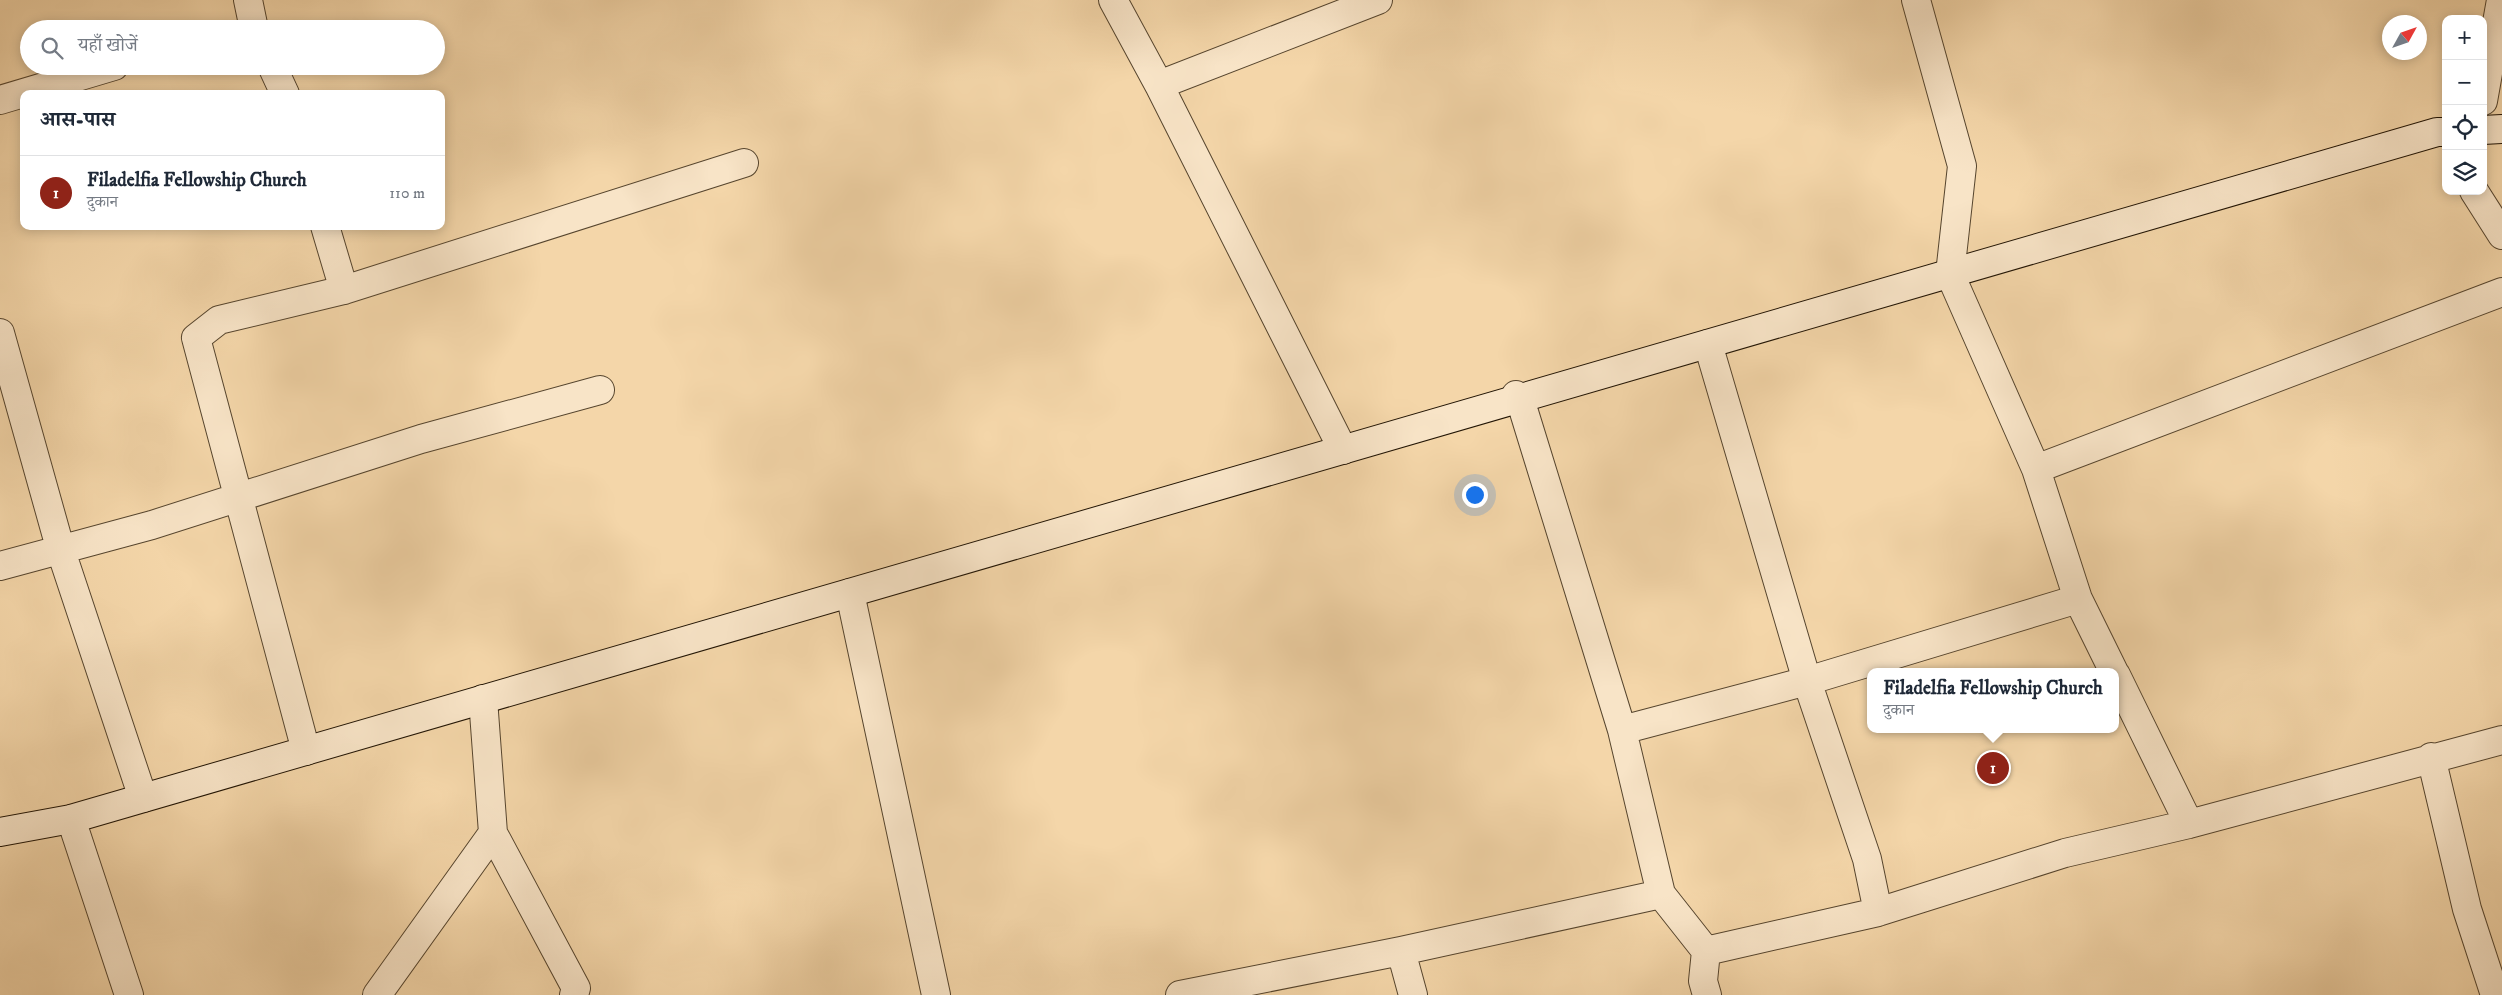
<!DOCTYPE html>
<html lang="hi">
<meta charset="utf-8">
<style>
:root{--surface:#fff;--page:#f2f2f3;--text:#1f2937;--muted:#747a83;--line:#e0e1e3;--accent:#8f2418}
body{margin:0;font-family:"IM FELL DW Pica","Noto Serif Devanagari",serif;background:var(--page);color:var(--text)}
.controls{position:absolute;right:15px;top:15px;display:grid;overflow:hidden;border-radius:10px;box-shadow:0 2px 12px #0003}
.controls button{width:45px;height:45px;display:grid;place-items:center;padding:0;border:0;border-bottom:1px solid var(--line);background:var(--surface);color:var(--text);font:25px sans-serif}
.compass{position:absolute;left:2382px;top:15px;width:45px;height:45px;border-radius:50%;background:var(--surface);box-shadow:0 2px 12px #0003;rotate:50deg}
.you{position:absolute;left:1474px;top:494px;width:18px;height:18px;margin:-12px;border:4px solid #fff;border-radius:50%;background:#1a73e8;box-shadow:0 0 0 8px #1a73e833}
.badge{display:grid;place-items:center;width:32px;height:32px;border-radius:50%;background:var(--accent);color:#fff;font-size:16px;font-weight:700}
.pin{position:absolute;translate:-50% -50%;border:2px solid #fff;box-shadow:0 1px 5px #0006}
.popup{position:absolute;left:1867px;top:668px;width:252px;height:65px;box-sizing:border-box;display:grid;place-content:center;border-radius:10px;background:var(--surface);filter:drop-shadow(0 1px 4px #0005);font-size:16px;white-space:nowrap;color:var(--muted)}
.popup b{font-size:19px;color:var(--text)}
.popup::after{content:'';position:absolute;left:50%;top:100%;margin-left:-10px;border:10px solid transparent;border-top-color:var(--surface)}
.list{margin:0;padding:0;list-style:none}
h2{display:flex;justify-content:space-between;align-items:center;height:65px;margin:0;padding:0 20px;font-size:21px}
h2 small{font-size:16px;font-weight:400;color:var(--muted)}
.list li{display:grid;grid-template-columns:32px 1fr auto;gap:15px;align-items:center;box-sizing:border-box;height:75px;padding:0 20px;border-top:1px solid var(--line)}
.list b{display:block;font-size:19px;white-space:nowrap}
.list p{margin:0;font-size:16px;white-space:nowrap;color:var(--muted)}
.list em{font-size:16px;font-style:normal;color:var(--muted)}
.icon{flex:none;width:28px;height:28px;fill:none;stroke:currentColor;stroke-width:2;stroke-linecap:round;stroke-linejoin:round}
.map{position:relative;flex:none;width:2502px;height:995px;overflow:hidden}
.search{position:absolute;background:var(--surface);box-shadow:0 2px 12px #0003;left:20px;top:20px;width:425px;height:55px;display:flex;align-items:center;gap:12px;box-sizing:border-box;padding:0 18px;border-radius:28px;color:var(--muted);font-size:19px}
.panel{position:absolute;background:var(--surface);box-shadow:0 2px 12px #0003;left:20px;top:90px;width:425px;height:140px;border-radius:10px}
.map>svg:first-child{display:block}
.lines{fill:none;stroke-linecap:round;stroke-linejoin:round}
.minor-casing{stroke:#56452e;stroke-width:30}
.secondary-casing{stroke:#221505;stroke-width:30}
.minor{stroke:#f8e4c7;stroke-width:28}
.secondary{stroke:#f8e4c7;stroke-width:28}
</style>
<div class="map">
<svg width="2502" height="995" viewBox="0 0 2502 995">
<rect width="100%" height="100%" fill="#f4d6a9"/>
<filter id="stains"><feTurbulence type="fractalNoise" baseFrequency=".004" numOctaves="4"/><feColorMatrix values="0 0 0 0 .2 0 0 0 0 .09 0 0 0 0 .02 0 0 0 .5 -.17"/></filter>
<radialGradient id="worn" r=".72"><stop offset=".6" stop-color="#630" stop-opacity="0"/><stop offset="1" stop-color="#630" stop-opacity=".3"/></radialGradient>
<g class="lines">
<g class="minor-casing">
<path id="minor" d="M 248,0 L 254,29
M 1113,0 L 1159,85 L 1343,450
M 1916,0 L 1962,166 L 1950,274 L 2036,469 L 2078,599 L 2114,672
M 272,66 L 285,94
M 1159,85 L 1378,0
M 0,100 L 114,66
M 2483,101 L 2501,0
M 2474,191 L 2502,235
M 325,226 L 344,290
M 0,333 L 61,551 L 143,798
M 1708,344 L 1807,681 L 1867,859 L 1878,912
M 1516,395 L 1520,399 L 1622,730 L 1661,894 L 1706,951 L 1703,981 L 1707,995
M 2036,469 L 2502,292
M 0,566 L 152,525 L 421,439 L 600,390
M 850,593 L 936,995
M 2116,675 L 2189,824
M 483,699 L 493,833 L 576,988 L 574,995
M 1622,730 L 1807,681 L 2078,599
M 306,751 L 196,338 L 219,320 L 344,290 L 744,163
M 2431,757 L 2467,909 L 2495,995
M 71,819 L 129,995
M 1401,951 L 1413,995
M 1706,951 L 1878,912 L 2065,853 L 2189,824 L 2502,740
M 377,995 L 493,833
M 1180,995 L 1401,951 L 1661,894"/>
</g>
<g class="secondary-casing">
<path id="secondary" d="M 2483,130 L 2502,129
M 0,832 L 71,819 L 2437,132 L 2446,132"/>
</g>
<use href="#minor" class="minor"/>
<use href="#secondary" class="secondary"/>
</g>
<rect width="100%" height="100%" filter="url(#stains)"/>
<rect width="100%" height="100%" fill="url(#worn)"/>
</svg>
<div class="controls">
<button>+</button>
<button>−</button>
<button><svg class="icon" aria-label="locate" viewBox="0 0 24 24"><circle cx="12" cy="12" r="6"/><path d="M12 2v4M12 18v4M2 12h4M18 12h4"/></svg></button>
<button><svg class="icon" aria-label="layers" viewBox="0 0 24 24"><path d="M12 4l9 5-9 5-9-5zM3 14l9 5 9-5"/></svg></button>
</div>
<svg class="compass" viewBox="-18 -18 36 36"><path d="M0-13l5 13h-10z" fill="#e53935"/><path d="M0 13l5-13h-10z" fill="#747a83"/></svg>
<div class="you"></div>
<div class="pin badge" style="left:1993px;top:768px">1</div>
<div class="popup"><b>Filadelfia Fellowship Church</b>दुकान</div>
<div class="search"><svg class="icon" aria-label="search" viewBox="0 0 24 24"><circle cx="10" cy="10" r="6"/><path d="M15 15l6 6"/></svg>यहाँ खोजें</div>
<section class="panel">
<h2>आस-पास<small></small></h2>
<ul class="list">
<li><span class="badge">1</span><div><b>Filadelfia Fellowship Church</b><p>दुकान</p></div><em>110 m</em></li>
</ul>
</section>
</div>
